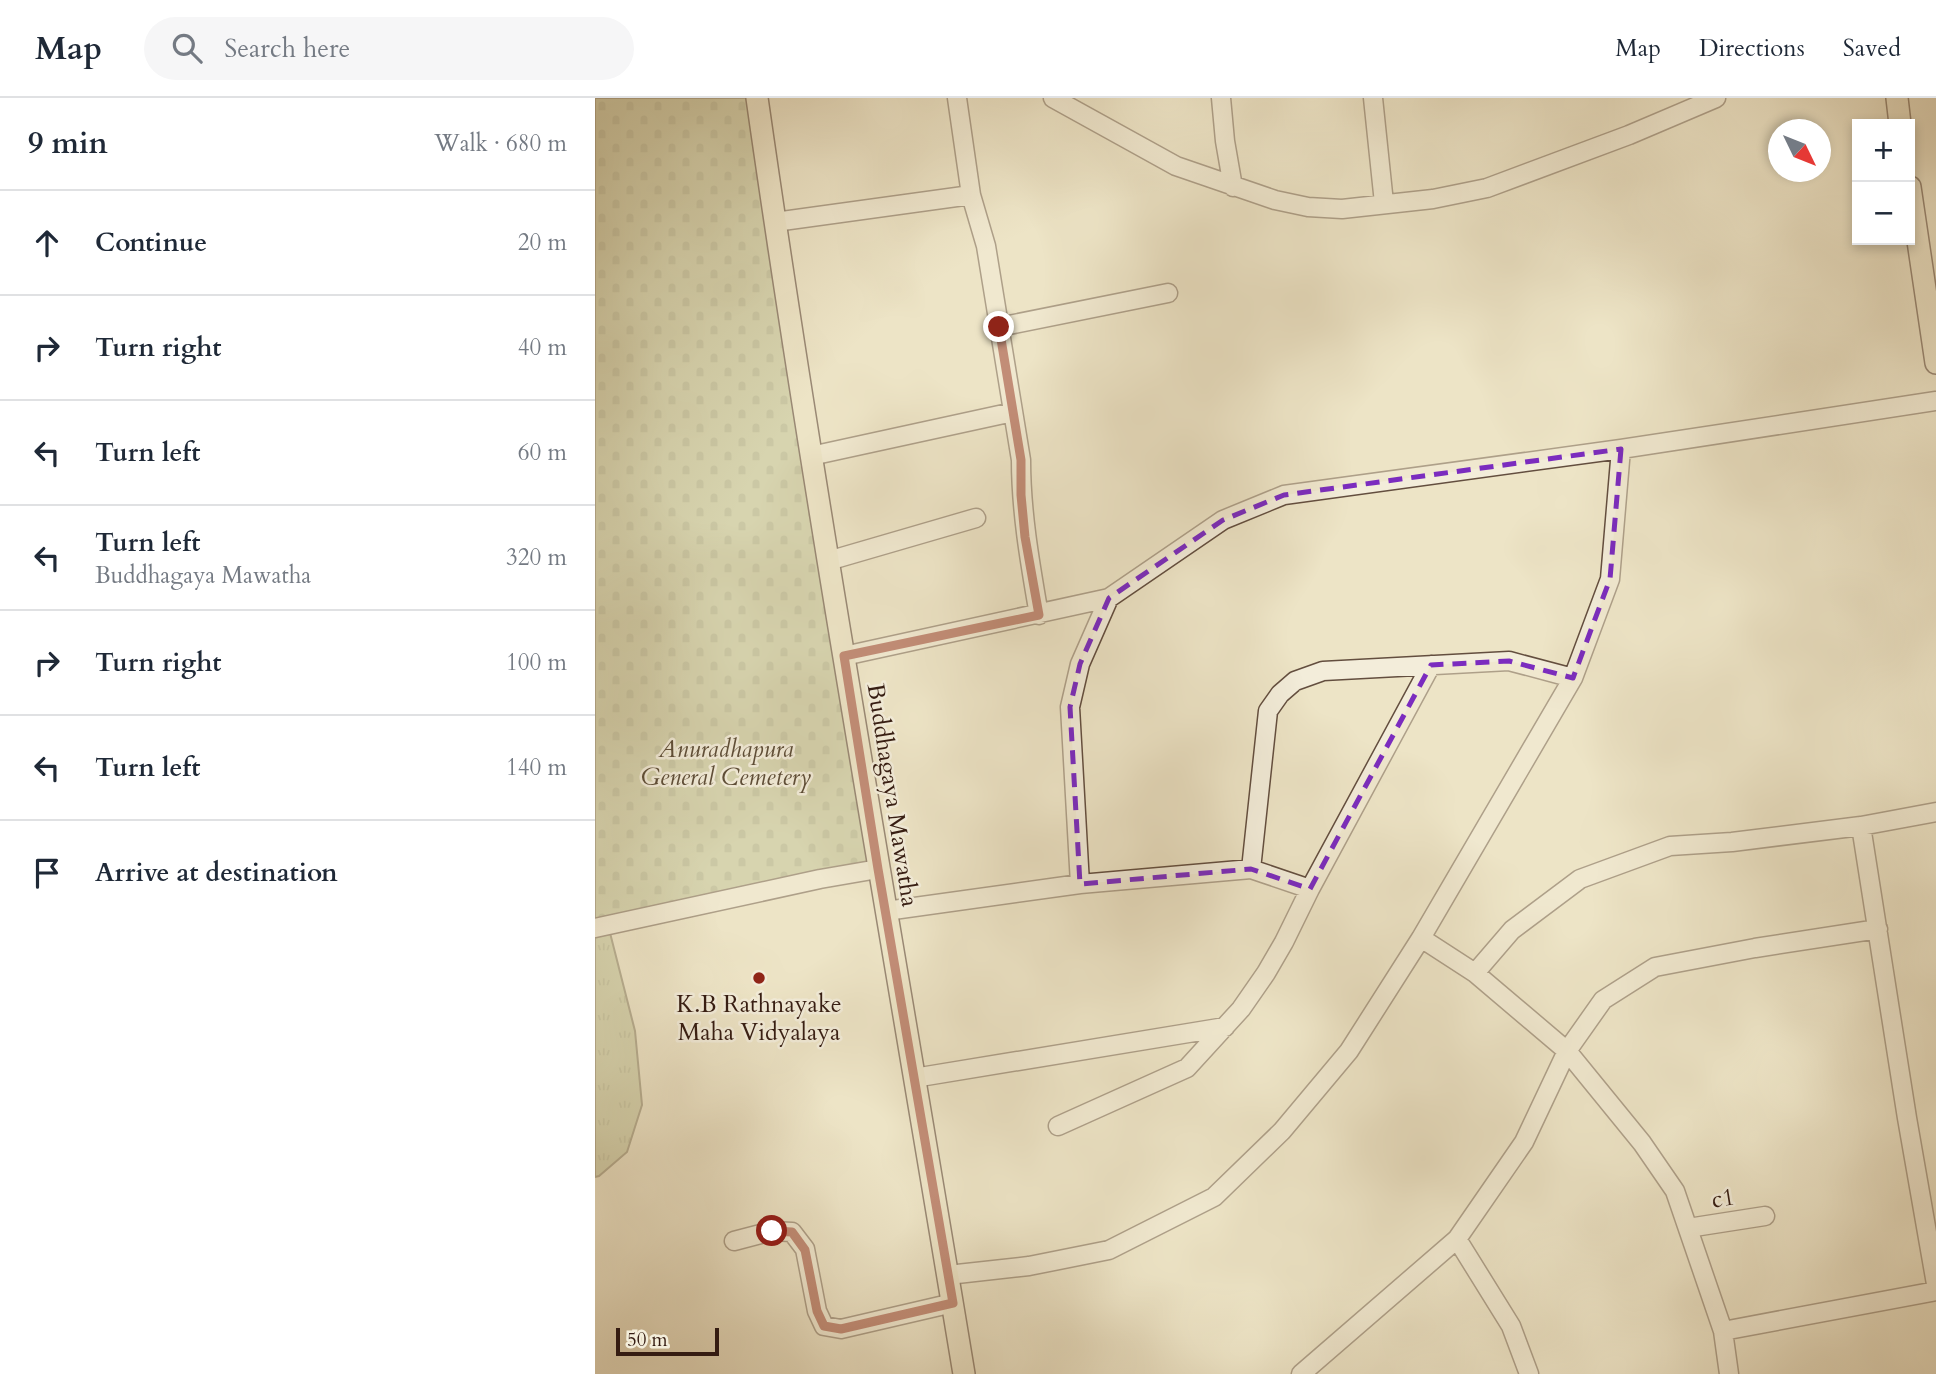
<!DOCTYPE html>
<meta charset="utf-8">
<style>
:root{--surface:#fff;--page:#f6f6f7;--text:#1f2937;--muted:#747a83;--line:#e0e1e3}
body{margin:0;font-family:Cardo,serif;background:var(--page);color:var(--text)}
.controls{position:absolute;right:21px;top:21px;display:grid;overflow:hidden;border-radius:0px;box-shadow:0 4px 10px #0003}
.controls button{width:63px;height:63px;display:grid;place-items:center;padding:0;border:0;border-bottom:2px solid var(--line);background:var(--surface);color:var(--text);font:35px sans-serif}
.compass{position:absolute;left:1173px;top:21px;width:63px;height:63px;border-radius:50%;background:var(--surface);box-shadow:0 4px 10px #0003;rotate:133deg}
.scale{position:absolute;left:21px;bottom:18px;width:103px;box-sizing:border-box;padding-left:7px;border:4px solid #351c12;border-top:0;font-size:19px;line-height:24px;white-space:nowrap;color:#351c12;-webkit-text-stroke:5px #f3edda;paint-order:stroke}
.stop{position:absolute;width:21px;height:21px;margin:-16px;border:5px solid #8f2418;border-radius:50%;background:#fff}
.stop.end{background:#8f2418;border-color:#fff;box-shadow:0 2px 7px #0008}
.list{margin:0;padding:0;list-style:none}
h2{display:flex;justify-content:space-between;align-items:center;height:91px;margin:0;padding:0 28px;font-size:30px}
h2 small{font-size:23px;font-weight:400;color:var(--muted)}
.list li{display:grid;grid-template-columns:46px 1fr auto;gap:21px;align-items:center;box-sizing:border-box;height:105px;padding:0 28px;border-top:2px solid var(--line)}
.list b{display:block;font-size:26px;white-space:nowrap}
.list p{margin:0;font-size:23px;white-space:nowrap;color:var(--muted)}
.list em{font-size:23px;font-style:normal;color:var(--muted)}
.icon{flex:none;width:38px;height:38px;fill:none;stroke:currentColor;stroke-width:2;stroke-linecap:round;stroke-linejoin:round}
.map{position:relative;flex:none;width:1341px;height:1276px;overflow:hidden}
header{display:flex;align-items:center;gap:42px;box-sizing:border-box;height:98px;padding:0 35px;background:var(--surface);border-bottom:2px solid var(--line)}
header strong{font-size:33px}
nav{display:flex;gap:38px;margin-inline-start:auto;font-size:24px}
.search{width:490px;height:63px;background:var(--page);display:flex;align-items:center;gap:18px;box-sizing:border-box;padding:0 24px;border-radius:38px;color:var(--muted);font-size:26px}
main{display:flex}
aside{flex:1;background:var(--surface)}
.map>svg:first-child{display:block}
.cemetery{fill:url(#cemetery-stones);stroke:#796f52;stroke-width:2}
.park{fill:url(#park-tufts);stroke:#796f52;stroke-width:2}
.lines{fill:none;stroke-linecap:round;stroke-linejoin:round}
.minor-casing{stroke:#634e3f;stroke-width:21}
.major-casing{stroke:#351c12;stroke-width:24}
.minor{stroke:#f3edda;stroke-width:18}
.major{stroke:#ede4c6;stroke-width:21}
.route{stroke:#8f2418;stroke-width:9}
.marked{fill:none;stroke:#7b2cbf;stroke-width:5;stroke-dasharray:14 9;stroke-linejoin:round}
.poi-dot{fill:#8f2418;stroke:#f3edda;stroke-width:2.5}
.labels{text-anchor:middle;stroke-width:5;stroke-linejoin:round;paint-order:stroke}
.park-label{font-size:24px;font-style:italic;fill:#5e4e38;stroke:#f3edda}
.street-label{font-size:24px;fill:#351c12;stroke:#f3edda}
.poi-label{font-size:24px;fill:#351c12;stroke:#f3edda}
</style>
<header>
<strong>Map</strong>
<div class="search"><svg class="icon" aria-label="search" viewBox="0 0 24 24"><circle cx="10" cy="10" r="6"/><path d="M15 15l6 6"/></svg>Search here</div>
<nav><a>Map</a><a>Directions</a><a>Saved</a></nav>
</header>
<main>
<aside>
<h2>9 min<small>Walk · 680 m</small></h2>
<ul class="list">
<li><svg class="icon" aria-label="ahead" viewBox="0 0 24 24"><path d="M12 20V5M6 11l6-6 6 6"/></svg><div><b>Continue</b></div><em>20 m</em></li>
<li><svg class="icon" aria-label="right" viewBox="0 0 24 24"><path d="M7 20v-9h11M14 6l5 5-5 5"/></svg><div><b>Turn right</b></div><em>40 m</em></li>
<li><svg class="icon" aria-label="left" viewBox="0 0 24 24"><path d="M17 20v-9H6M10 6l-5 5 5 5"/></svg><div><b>Turn left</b></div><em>60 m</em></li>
<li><svg class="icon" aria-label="left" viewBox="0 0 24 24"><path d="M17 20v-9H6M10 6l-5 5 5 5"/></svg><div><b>Turn left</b><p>Buddhagaya Mawatha</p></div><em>320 m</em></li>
<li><svg class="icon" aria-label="right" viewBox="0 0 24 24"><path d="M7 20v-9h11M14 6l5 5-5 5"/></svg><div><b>Turn right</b></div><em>100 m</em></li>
<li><svg class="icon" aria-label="left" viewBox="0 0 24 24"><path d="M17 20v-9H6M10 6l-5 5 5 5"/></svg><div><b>Turn left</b></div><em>140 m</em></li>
<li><svg class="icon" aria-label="arrive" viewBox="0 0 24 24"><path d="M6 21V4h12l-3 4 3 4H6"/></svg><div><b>Arrive at destination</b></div></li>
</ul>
</aside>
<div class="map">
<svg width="1341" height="1276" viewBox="0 0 1341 1276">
<defs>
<pattern id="cemetery-stones" width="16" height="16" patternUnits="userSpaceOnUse" patternTransform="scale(1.75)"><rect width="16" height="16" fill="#bdc292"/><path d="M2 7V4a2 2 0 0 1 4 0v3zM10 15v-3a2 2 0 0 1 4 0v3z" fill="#a3a67d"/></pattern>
<pattern id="park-tufts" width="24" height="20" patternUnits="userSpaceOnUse" patternTransform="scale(1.75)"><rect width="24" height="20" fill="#bdc292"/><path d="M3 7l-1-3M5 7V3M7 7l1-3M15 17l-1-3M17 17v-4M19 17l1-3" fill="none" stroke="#a3a67d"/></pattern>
</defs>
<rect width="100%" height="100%" fill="#ede4c6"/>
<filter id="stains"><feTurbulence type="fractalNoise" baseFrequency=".00286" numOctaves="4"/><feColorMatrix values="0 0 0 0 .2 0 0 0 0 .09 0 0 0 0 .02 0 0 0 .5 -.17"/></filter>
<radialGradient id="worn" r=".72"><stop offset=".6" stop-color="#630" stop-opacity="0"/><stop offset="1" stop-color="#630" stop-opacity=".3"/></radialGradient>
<path class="cemetery" d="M 0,0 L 162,0 L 283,771 L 0,830 Z"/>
<path class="park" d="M 13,827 L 40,933 L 47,1007 L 32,1054 L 4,1078 L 0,1079 L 0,830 Z"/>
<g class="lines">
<g class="minor-casing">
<path id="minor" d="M 362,0 L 376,97 L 391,148 L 426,362 C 426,414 435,465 444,517
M 458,0 L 581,68 L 680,102 L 713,109 L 747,111 L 838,101 L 892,90 L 1034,37 L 1121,0
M 626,0 L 630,43 L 638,89
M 778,0 L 789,105
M 180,124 L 376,97
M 404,229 L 573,195
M 216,358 L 418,314
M 233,463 L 381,420
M 249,558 L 514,500 L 628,422 L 689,397 L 1026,351 L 1341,303
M 1266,728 L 1312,1020 L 1341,1186
M 656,771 L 673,613 L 685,596 L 700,583 L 728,573 L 914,563 L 978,580
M 485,786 L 475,609 L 485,566 L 514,500
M 291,813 L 485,786 L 656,771 L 715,791
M 0,830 L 225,781 L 283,771
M 826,840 L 880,875 L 972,953 L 1047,1045 L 1080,1093 L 1128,1233 L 1134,1276
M 880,875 L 917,832 L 985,781 L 1075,748 L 1137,744 L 1266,728 L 1341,714
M 319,980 L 630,929
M 463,1028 L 592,970 L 646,911 L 671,875 L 689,844 L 715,791 L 836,567
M 1093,1130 L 1170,1118
M 862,1141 L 916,1228 L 934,1276
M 139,1143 L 177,1133 L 197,1134 L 210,1151 L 222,1213 L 229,1228 L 246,1231 L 358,1205
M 353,1177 L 434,1168 L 514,1152 L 619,1099 L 687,1033 L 754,953 L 826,840 L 978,580 L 1015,481 L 1026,351
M 1128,1233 L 1341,1193
M 706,1276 L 862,1141 L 929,1044 L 972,953 L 1008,902 L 1060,869 L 1160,850 L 1283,831"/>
</g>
<g class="major-casing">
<path id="major" d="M 162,0 C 223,427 299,851 369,1276
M 1302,0 L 1305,26
M 1315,89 L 1341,265"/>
</g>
<use href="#minor" class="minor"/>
<use href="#major" class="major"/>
</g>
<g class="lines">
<path class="route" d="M 177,1133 L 197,1134 L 210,1152 L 222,1213 L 229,1228 L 246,1231 L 358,1205 L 283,771 L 249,558 L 444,517 L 430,439 L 426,397 L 426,362 L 404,229"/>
</g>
<path d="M0 0H1341V1276H0ZM 1026,351 L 1015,481 L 978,580 L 914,563 L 836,567 L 715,791 L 656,771 L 485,786 L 475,609 L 485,566 L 514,500 L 628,422 L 689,397 Z" fill="#ede4c6" fill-opacity=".55" fill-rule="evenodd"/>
<path class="marked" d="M 1026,351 L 1015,481 L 978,580 L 914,563 L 836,567 L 715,791 L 656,771 L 485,786 L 475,609 L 485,566 L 514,500 L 628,422 L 689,397 Z"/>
<circle class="poi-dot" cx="164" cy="880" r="7"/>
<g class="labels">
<g class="park-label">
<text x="131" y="659">Anuradhapura<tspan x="131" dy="28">General Cemetery</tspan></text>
</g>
<g class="street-label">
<text transform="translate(298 697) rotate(81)" y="8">Buddhagaya Mawatha</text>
<text transform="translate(1128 1100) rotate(-9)" y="8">c1</text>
</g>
<g class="poi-label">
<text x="164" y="914">K.B Rathnayake<tspan x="164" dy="28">Maha Vidyalaya</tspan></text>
</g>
</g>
<rect width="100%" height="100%" filter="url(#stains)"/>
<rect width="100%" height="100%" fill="url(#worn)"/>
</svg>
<div class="controls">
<button>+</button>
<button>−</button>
</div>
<svg class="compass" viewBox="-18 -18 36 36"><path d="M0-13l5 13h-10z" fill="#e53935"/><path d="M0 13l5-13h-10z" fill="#747a83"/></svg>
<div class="scale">50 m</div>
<div class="stop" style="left:177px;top:1133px"></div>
<div class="stop end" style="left:404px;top:229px"></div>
</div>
</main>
